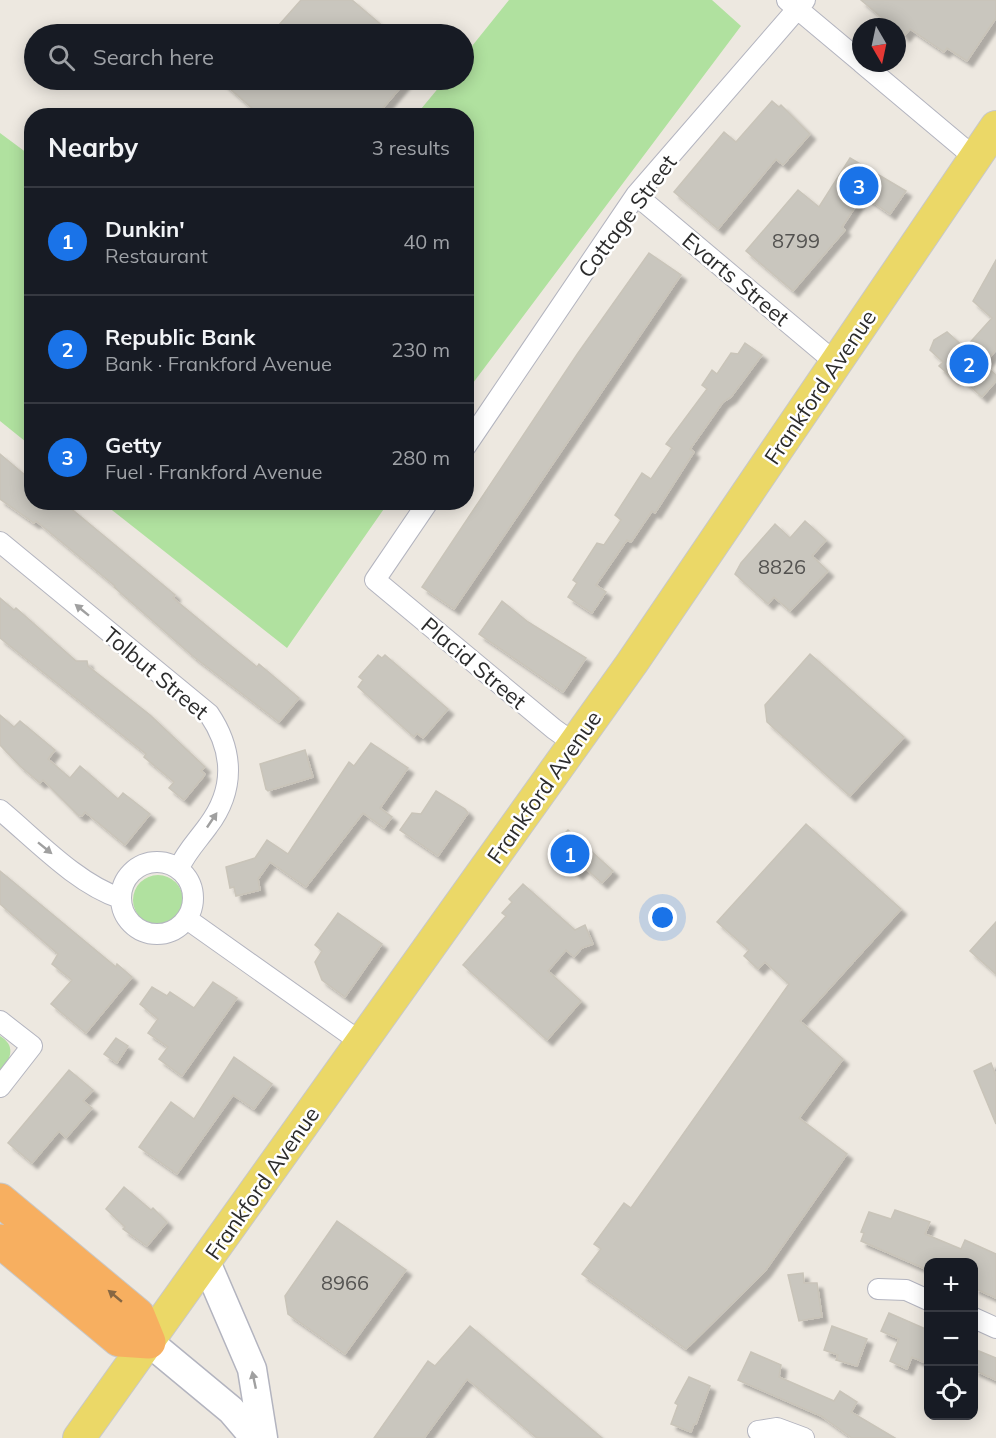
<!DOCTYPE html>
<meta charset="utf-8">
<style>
:root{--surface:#171b24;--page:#20242c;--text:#f1f3f6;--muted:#9ea1a6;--line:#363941;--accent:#1a73e8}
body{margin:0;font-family:Mulish,sans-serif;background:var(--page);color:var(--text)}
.controls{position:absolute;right:18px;bottom:18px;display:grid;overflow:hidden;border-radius:12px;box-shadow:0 3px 15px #0003}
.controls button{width:54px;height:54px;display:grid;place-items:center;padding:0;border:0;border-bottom:2px solid var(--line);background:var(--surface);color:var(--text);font:30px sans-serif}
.compass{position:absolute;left:852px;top:18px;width:54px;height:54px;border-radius:50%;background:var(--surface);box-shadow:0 3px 15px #0003;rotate:171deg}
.you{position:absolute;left:663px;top:918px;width:21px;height:21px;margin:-15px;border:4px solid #fff;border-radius:50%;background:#1a73e8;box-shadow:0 0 0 9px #1a73e833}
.badge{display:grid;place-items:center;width:39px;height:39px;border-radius:50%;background:var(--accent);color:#fff;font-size:20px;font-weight:700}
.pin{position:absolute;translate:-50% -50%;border:3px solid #fff;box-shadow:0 2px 6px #0006}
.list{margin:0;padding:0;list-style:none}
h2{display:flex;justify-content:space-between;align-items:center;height:78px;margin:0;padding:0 24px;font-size:26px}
h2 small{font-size:20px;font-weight:400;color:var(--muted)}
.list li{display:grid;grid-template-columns:39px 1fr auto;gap:18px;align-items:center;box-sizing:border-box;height:108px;padding:0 24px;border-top:2px solid var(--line)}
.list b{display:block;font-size:22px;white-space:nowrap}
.list p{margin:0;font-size:20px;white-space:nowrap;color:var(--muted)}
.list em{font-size:20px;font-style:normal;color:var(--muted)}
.icon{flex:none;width:33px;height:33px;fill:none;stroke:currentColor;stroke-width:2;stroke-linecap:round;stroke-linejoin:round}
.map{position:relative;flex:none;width:996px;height:1438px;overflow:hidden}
.search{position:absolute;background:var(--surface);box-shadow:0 3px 15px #0003;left:24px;top:24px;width:450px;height:66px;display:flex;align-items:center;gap:15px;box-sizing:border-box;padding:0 21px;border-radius:33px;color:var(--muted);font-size:22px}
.panel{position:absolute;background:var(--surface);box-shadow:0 3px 15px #0003;left:24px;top:108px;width:450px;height:402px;border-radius:24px}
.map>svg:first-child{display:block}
.green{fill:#b0e19f}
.building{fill:#c9c6be;stroke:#c9c4b9;stroke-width:1.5;filter:url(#shadow)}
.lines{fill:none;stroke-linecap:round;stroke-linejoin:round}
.street-casing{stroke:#b3b4bf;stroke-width:22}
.secondary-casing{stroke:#b3b4bf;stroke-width:31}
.primary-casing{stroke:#c8c8c8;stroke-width:34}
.highway-casing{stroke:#c8c8c8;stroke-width:35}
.street{stroke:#fff;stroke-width:20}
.secondary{stroke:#fff;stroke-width:28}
.primary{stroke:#ebd867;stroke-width:32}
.highway{stroke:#f7af60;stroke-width:33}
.oneway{fill:#a0a0a0}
.oneway2{fill:#876743}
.labels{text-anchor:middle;stroke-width:5;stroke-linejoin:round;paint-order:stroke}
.number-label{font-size:20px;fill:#535250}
.street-label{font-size:22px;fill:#2c2c2c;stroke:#fff}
</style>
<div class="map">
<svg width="996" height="1438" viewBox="0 0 996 1438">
<defs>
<filter id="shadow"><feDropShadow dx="5.5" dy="5.5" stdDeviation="1.5" flood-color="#0004"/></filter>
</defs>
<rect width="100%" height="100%" fill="#ede8e0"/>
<path class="green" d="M 509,0 L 712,0 L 741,26 L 467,391 L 466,116 L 416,115 L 445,80 L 464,80 L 464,56 Z
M 0,133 L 31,156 L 31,446 L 0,421 Z
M 103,503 L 388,503 L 287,648 Z
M133 900a25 25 0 1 1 50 0a25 25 0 1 1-50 0Z
M 0,1036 C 18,1047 9,1060 0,1074 Z"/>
<path class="building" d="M 301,0 L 352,0 L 392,34 L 271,34 Z
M 861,0 L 996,0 L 996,18 L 967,61 L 947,48 L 944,52 L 910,29 L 904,36 L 897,27 L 893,27 Z
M 220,80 L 407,80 L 376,116 L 261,116 Z
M 772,101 L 779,107 L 781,105 L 810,134 L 783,165 L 776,159 L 718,229 L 674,192 L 724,132 L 736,142 Z
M 850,158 L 906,191 L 890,214 L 863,195 L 842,227 L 845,230 L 793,291 L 746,251 L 798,190 L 819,207 Z
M 649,253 L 681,275 L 454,609 L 422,587 L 578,353 Z
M 996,260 L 996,350 L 984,364 L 996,375 L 996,381 L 982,397 L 958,375 L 954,379 L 939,366 L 943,362 L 930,350 L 934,340 L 947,332 L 965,348 L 992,318 L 973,301 Z
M 745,343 L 762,355 L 731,397 L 723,402 L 690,449 L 694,452 L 655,513 L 652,511 L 631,542 L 627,540 L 596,585 L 606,592 L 592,613 L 568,597 L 577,583 L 573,580 L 597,543 L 604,545 L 621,520 L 615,515 L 642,473 L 651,479 L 672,448 L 666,444 L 707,389 L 702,385 L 712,370 L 717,374 L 731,353 L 738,354 Z
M 0,454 L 32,481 L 32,502 L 63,502 L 175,595 L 173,598 L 225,641 L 257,667 L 259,664 L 299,698 L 279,722 L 194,657 L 114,587 L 115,586 L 36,521 L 34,523 L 0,499 Z
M 805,521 L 826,540 L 812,556 L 828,571 L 790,611 L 774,597 L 768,604 L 735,574 L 741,563 L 775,524 L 790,538 Z
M 0,598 L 14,610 L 16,608 L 76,661 L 87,661 L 88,666 L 150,715 L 205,767 L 201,771 L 205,774 L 203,777 L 184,800 L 169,788 L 174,782 L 144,757 L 146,754 L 0,638 Z
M 502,601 L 528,622 L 586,658 L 563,692 L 479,634 Z
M 810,654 L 904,737 L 850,796 L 767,722 L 765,705 Z
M 378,655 L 382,658 L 385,655 L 448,709 L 423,738 L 417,733 L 414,737 L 358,687 L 363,680 L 359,677 Z
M 0,715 L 14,727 L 20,721 L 55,750 L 48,759 L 70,778 L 80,766 L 118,799 L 123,793 L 150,814 L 125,845 L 85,812 L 82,816 L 78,815 L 43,780 L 40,783 L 20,766 L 0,745 Z
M 371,743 L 408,768 L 380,808 L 392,817 L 384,828 L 363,813 L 306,887 L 270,862 L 258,879 L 260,890 L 236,896 L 234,887 L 230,888 L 226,867 L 255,858 L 267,840 L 288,854 L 349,762 L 354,766 Z
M 305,750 L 313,777 L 268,791 L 266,789 L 260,764 Z
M 436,791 L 465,809 L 468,813 L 438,856 L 400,830 L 412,813 L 421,814 Z
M 806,824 L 901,909 L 800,1021 L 843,1059 L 799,1118 L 847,1154 L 765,1271 L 686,1349 L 582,1274 L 601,1249 L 594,1244 L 624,1203 L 631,1208 L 789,984 L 765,962 L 758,969 L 744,956 L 749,950 L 717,922 Z
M 568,830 L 613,871 L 602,883 L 584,867 L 577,874 L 550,849 Z
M 0,871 L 116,967 L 117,964 L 132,977 L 86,1033 L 51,1004 L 72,980 L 52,964 L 58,954 L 0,904 Z
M 523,884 L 575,930 L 585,925 L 593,944 L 582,948 L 574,957 L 566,950 L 548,971 L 581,1001 L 547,1040 L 463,965 L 506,916 L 502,913 L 512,902 L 509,899 Z
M 338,913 L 382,944 L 345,997 L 322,980 L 315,962 L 322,951 L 315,945 Z
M 996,922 L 996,974 L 970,951 Z
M 213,982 L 237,998 L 182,1076 L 159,1059 L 168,1047 L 148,1033 L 158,1019 L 140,1004 L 152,987 L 167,996 L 170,992 L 194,1008 Z
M 116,1038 L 128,1046 L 117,1063 L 104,1054 Z
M 234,1057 L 272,1084 L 254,1109 L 233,1095 L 177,1174 L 139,1147 L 171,1102 L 194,1119 Z
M 991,1063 L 996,1076 L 996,1124 L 974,1071 Z
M 69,1070 L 93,1090 L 83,1101 L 92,1108 L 66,1138 L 59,1131 L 32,1163 L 8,1143 Z
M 124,1187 L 151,1210 L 153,1208 L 167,1222 L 147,1246 L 123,1229 L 125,1227 L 106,1209 Z
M 895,1210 L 930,1222 L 925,1234 L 961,1249 L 965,1240 L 996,1254 L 996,1298 L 974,1288 L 974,1263 L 928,1263 L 928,1270 L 861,1241 L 864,1233 L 861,1232 L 869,1212 L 891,1219 Z
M 337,1221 L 406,1270 L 345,1354 L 288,1314 L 285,1296 Z
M 803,1273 L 804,1283 L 817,1283 L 822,1317 L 799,1321 L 788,1275 Z
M 889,1313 L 928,1330 L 928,1364 L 912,1357 L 907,1369 L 890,1361 L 899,1339 L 881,1331 Z
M 470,1326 L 602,1438 L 537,1438 L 467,1379 L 424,1438 L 374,1438 L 428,1361 L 435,1366 Z
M 832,1326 L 867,1339 L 857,1366 L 836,1360 L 838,1355 L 824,1350 Z
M 974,1349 L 996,1358 L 996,1380 L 974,1370 Z
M 751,1352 L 781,1365 L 779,1377 L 834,1401 L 840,1391 L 857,1402 L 851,1412 L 895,1438 L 852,1438 L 821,1416 L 738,1380 Z
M 689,1377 L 710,1386 L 696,1424 L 694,1424 L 691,1432 L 671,1424 L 678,1405 L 675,1403 Z"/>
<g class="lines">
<g class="street-casing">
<path id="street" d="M 787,0 L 861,62
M 862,63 L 975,158
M 636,195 L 836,363
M 466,446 L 636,195 L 805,0
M 428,502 L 375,580 L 554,729 L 575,744
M 0,542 L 209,714 C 234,751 235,790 208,826 C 198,840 186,852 179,868
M 0,810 C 35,839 77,884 120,898
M121 898a36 36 0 1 1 72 0a36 36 0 1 1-72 0Z
M 187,919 L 362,1043
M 0,1021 L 32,1046 L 0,1087
M 878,1289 L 906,1290 L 928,1300
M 974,1318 L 996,1328
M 758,1431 L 777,1428 L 804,1438"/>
</g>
<g class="secondary-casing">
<path id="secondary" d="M 206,1262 L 252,1369 L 263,1438
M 149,1342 L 231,1410 L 255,1438"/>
</g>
<g class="primary-casing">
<path id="primary" d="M 79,1438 L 632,663 L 996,127"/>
</g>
<g class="highway-casing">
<path id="highway" d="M 0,1200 L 138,1315 L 149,1342 L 119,1340 L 0,1241"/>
</g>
<use href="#street" class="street"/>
<use href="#secondary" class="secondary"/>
<use href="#primary" class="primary"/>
<use href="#highway" class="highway"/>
</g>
<defs><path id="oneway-solid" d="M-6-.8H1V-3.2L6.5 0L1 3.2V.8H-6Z" transform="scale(1.5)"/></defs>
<g class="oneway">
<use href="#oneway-solid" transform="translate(82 610) rotate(-141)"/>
<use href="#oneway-solid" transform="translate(212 820) rotate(-56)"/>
<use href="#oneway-solid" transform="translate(45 848) rotate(39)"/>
<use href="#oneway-solid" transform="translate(254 1380) rotate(-102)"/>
</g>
<use class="oneway2" href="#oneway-solid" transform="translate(115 1296) rotate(-140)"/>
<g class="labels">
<g class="number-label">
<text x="796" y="248">8799</text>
<text x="782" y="574">8826</text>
<text x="345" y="1290">8966</text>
</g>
<g class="street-label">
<text transform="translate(627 216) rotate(-53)" y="8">Cottage Street</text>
<text transform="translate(736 279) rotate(40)" y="8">Evarts Street</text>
<text transform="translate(820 387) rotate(-56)" y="8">Frankford Avenue</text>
<text transform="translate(474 663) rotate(40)" y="8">Placid Street</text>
<text transform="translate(156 673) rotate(40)" y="8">Tolbut Street</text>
<text transform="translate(544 787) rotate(-55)" y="8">Frankford Avenue</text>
<text transform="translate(262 1183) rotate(-55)" y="8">Frankford Avenue</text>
</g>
</g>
</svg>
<div class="controls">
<button>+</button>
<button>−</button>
<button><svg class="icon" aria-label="locate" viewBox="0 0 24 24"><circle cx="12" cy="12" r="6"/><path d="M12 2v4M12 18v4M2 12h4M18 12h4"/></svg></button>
</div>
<svg class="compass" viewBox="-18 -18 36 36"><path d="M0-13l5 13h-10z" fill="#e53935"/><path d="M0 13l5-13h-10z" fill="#9ea1a6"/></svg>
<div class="you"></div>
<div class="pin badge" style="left:570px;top:854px">1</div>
<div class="pin badge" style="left:969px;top:364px">2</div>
<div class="pin badge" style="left:859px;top:186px">3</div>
<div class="search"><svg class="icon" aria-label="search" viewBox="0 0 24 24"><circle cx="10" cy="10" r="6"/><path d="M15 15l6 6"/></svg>Search here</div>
<section class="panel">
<h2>Nearby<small>3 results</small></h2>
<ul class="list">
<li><span class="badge">1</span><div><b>Dunkin'</b><p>Restaurant</p></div><em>40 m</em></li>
<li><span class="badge">2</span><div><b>Republic Bank</b><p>Bank · Frankford Avenue</p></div><em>230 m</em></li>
<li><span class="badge">3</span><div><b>Getty</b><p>Fuel · Frankford Avenue</p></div><em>280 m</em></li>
</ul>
</section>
</div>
